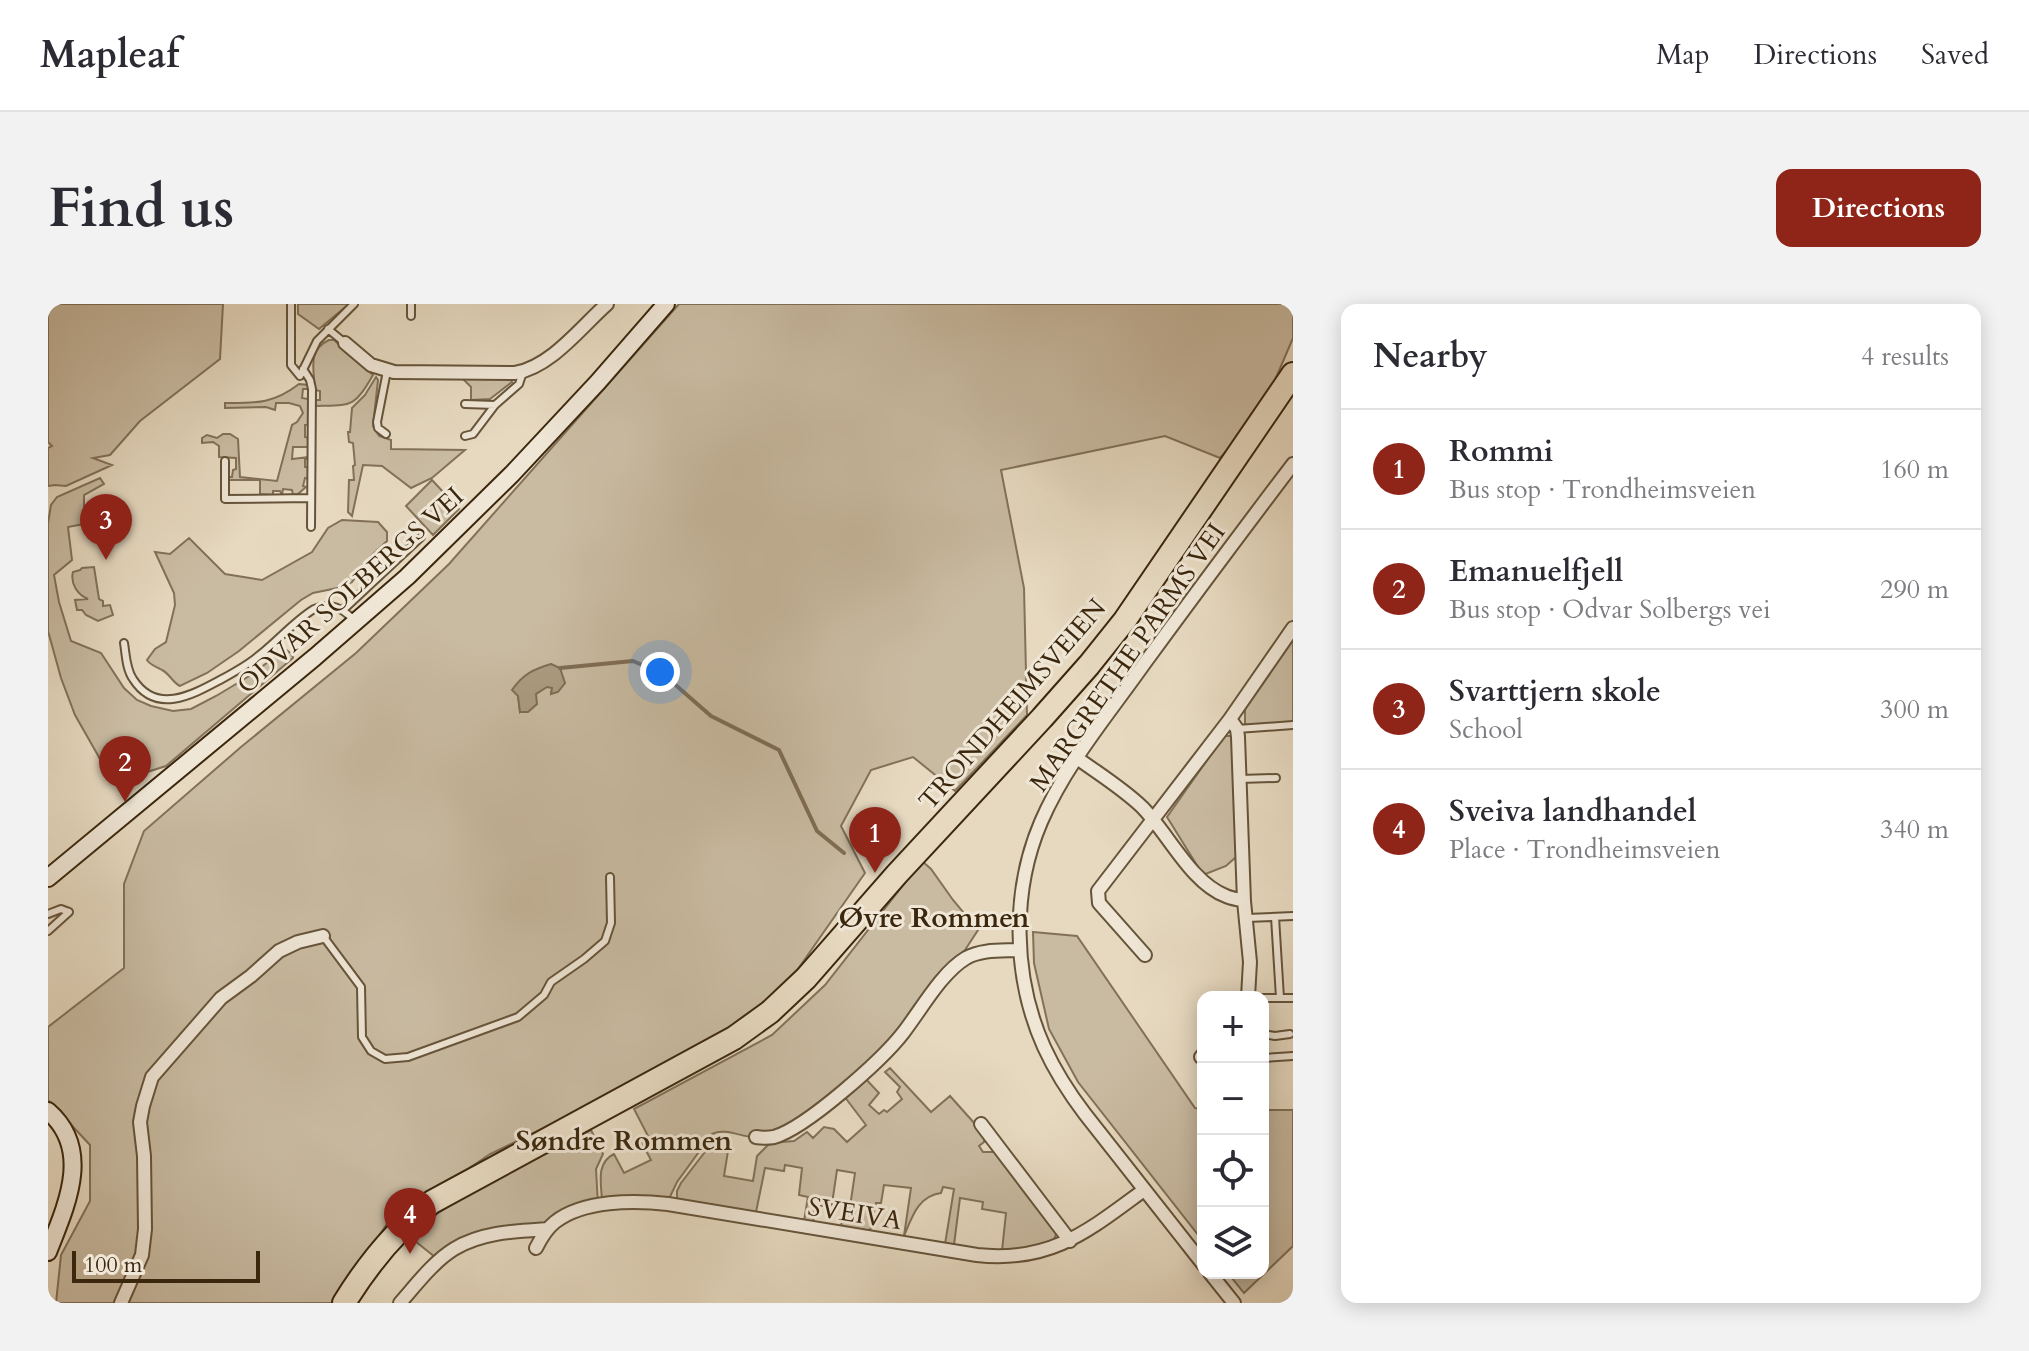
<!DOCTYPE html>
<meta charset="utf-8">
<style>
:root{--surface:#fff;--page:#f2f2f3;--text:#2b2b33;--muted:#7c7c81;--line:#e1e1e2;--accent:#8f2418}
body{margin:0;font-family:Cardo,serif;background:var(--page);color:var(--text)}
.controls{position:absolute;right:24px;bottom:24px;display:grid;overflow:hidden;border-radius:16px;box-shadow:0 4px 20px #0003}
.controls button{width:72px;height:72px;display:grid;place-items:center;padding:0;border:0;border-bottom:2px solid var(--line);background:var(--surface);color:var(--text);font:40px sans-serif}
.scale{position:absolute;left:24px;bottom:20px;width:188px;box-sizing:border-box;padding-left:8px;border:4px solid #3b270d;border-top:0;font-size:22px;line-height:28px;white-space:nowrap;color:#3b270d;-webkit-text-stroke:6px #efe6d6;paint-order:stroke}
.you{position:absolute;left:612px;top:368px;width:28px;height:28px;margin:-20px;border:6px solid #fff;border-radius:50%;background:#1a73e8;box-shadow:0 0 0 12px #1a73e833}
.badge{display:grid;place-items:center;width:52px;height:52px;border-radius:50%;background:var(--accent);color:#fff;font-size:26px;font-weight:700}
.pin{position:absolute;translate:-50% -66px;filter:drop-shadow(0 2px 4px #0008)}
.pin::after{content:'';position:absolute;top:42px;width:28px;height:24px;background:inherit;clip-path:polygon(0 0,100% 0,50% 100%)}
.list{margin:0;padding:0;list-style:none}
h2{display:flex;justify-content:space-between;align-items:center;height:104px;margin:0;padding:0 32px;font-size:34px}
h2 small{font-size:26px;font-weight:400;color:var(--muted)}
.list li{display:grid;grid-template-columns:52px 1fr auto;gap:24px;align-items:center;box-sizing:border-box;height:120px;padding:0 32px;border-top:2px solid var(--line)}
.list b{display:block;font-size:30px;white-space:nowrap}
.list p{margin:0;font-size:26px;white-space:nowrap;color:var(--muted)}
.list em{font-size:26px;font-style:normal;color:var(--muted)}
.icon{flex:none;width:44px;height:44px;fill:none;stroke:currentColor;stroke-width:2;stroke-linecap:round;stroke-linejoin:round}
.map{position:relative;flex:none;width:1245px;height:999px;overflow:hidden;border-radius:16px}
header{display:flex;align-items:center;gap:48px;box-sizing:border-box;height:112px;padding:0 40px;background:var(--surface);border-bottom:2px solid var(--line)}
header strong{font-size:38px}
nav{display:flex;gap:44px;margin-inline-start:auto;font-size:28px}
.intro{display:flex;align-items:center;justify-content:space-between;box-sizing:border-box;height:192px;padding:0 48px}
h1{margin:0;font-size:56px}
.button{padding:20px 36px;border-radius:16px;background:var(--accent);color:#fff;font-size:28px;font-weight:700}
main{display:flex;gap:48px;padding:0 48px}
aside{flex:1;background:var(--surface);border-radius:16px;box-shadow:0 4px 20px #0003}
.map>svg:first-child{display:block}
.green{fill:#c9bba2;stroke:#827158;stroke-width:2;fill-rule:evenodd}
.water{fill:#ac9c83;stroke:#7f6d54;stroke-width:2}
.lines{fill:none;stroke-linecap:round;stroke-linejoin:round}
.stream{stroke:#7f6d54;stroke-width:4}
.lane-casing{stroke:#66543a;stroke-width:10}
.street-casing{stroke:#66543a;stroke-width:16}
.secondary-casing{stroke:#3b270d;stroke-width:20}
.highway-casing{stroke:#3b270d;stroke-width:26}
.lane{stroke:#efe6d6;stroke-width:6}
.street{stroke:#efe6d6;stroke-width:12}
.secondary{stroke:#efe6d6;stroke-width:16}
.highway{stroke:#e6d9c0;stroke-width:22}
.labels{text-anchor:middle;stroke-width:6;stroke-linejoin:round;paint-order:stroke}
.street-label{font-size:26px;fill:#3b270d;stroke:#efe6d6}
.neighbourhood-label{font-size:28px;font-weight:bold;fill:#3b270d;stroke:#efe6d6}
</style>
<header>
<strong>Mapleaf</strong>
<nav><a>Map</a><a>Directions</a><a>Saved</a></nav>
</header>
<div class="intro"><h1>Find us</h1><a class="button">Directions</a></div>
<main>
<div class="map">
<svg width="1245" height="999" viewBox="0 0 1245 999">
<rect width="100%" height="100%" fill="#e6d9c0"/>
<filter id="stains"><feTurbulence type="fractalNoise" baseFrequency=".0025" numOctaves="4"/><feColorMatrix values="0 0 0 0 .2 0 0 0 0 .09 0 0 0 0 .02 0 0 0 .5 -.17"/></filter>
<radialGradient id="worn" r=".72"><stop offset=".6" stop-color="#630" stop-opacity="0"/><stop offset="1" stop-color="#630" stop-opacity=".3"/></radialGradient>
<path class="green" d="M 0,0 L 175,0 L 172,55 L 92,117 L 62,151 L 45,154 L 64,161 L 18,182 L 7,181 L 0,182 L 0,144 L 4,142 L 0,138 Z
M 250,0 L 301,0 L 271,25 L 250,10 Z
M 631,0 L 1245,0 L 1245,34 L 1213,109 L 1172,154 L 1117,132 L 953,166 L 976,284 L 979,411 L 907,487 L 865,453 L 823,466 L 793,522 L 817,569 L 729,695 L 597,775 L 442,850 L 339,920 L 285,999 L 8,999 L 13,951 L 42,897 L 42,841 L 0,796 L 0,723 L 76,664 L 76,580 L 96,527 L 193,443 L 308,349 L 401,260 ZM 512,365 L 503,389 L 505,384 L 499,382 L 488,390 L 472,408 L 470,392 Z
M 281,36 L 286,36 L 325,71 C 306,104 304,101 267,102 L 268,96 L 272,96 L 272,87 L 267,86 C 266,66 259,46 281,36 Z
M 328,73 L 330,76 L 325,122 L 331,132 L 343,136 L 343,145 L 417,146 L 384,174 L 363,184 L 334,162 L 315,161 L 304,212 L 300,208 L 301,176 L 306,176 L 305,162 L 307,161 L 305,139 L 301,138 L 300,128 L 302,128 L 304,104 L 317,91 Z
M 415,75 L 462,75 L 464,78 L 442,95 L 423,96 L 423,83 Z
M 251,80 L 260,81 L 261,85 L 255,85 L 254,94 L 260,95 L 261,121 L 257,121 L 257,133 L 261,134 L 261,143 L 245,143 L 244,155 L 260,153 L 261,155 L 257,155 L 257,163 L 261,163 L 261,175 L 257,174 L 255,182 L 258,183 L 250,190 L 245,191 L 244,186 L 235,185 L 234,191 L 232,187 L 225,187 L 225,191 L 212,190 L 212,176 L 181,176 L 181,173 L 184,173 L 185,166 L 188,165 L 188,154 L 171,153 L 171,142 L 165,138 L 154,139 L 154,134 L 159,131 L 169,134 L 175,130 L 182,130 L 190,135 L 192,173 L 229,177 L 244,121 L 249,118 L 255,109 L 252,102 L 241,99 L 228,99 L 227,106 L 218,103 L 177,104 L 177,99 C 208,99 225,100 251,80 Z
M 52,174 L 56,180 L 36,191 L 36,220 L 20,223 L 24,256 L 6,271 L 11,298 L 23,337 L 53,349 L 76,384 L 89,396 L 103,402 L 125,407 L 143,405 L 168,392 L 203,371 L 237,345 L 244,350 L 245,354 L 118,462 L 96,469 L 76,483 L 68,480 L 60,469 L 27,411 L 13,374 L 0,327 L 0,219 L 3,201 L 9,193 Z
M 384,176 L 411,205 L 385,231 L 358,202 Z
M 294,216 L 330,218 L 339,228 L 339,237 L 323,252 L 304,278 L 294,283 L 265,289 L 253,296 L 191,347 L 159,369 L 132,382 C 124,378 122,370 114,366 C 108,362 103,362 99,356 L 107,345 L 118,338 L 127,301 L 126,289 L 107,248 L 122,250 L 141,234 L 177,270 L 214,276 L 264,248 L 280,224 Z
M 46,263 L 51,295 L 55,297 L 55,302 L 62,301 L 65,311 L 50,317 L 38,311 L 34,306 L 29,306 L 27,296 L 40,295 C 30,291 22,280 25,268 L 32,266 L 34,264 Z
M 1245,336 L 1245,418 L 1197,423 L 1197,403 Z
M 1176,432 L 1184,432 L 1188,553 L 1178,562 L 1155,571 L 1119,513 Z
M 874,557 L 883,565 L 905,596 L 930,626 L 906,663 L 814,771 L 831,789 L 821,801 L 831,810 L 836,806 L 839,808 L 854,795 L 849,788 L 852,783 L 837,768 L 842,764 L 883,808 L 902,792 L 936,830 L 936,838 L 931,842 L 935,848 L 948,848 L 1009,928 L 1005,938 L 972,946 L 954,947 L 958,909 L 934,905 L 935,898 L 912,894 L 906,941 L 897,940 L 906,885 L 895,883 L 893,889 C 870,892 864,913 856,932 L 863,884 L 836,881 L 833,899 L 828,899 L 822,927 L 793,923 L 794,916 L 802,903 L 807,869 L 789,866 L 784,900 L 782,903 L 767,901 L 765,919 L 756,917 L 760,893 L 751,891 L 754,864 L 737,861 L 736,867 L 717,864 L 708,908 L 629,895 L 629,887 L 633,879 L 670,831 L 668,844 L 680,847 L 676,872 L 705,877 L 709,852 L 722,839 L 746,837 L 759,828 L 765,834 L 776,823 L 786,825 L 799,838 L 818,821 L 793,788 C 767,806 741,832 708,833 C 694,834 678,823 664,830 L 629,878 L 620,897 L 589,892 L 554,896 C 553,878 548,859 566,850 L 576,869 L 603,856 L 594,839 L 601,834 L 586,805 L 724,731 L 777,681 Z
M 985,628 L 1029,632 L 1147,804 L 1155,805 L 1155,937 L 1030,778 L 1001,725 L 986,659 Z
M 1215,806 L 1245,806 L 1245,942 L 1196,989 L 1180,969 L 1215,969 Z
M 543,826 L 555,850 L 548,865 L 550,901 L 507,918 L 442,932 L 392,957 L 362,933 L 390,909 L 427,886 Z"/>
<path class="water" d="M 503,360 L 512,364 L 517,379 L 510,388 L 503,390 L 504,384 L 499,383 L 488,390 L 489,400 L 480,408 L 472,408 L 470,392 L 464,386 C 475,370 486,365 503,360 Z"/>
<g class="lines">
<path class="stream" d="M 512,364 L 585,357 L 615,370 L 663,412 L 731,446 L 769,527 L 796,549"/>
<g class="lane-casing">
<path id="lane" d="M 243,0 L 243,61 L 252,72 L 269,37 L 306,0
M 363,12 L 363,0
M 280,25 L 297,39
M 255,65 L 262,76 L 264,85 L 263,223
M 417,100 L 447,101
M 338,130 L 330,124 L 329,118 L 339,67
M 417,132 L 425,130 L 447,101 L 471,80 L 475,68
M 177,157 L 177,195 L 263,194
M 295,306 L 373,233
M 76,339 C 78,351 78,365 85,375 C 108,411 144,391 172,376 C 185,369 198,362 209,353 C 229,338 245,318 266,305 C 283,298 294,304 306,316
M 1189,425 L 1245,421
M 1191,475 L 1228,474
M 0,610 L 13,605 L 21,608
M 1227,613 L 1232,694
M 1199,614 L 1245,612
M 0,627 L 21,608
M 275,632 L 313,683 L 314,733 L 323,747 L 337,755 L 360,753 L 470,713 L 496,691 L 503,678 L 536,655 L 557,637 L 563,619 L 562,573
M 1215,694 L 1245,694
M 1215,730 L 1227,732 L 1242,730
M 1215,754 L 1245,752"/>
</g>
<g class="street-casing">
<path id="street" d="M 297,39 L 323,61 L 346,68 L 467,69 C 503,63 533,23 559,0
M 1182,415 L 1189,425 L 1190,433 L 1196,597 L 1202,658 L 1200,693
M 1029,454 C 1051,470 1074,484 1094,503 C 1120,529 1143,579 1178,592 C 1184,595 1191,595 1196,597
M 1097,651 L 1051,599 L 1050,587 L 1182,415 L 1245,324
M 1153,753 L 1155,751
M 933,820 L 1022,937
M 708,833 C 714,834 720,834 726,833 C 758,824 834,756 855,729 C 873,706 893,669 918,654 C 934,645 954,647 972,646
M 488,944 C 493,934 498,925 507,918 C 535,896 586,896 620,900 L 929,951 C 1003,959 1040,927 1096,886
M 1155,960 L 1037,810 C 1021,789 1007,767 996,743 C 965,674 963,588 993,518 C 1018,460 1060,411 1096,360 C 1145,293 1195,226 1245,160
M 1162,969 L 1186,999
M 73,999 L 94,951 L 97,925 L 96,852 L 92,818 L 95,802 L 104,773 L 173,694 L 203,672 L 231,647 L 250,638 L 275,632
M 352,999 C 368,981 385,958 406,945 C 434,928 469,927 500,925"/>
</g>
<g class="secondary-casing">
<path id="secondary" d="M 0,574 L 267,353 L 359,273 L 464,170 L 550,78 L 618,0
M 0,807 C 45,846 18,902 0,948"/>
</g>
<g class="highway-casing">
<path id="highway" d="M 296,999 C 320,960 347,926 384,898 L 686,734 L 722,708 L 758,674 L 849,570 L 994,414 L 1041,361 L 1077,316 L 1245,70"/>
</g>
<use href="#lane" class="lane"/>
<use href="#street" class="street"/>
<use href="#secondary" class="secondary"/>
<use href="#highway" class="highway"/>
</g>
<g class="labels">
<g class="street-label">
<text transform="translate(302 286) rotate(-42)" y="9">ODVAR SOLBERGS VEI</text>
<text transform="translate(1079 353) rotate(-55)" y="9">MARGRETHE PARMS VEI</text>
<text transform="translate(964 400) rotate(-49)" y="9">TRONDHEIMSVEIEN</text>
<text transform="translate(807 909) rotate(9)" y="9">SVEIVA</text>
</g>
<g class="neighbourhood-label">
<text x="886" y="623">Øvre Rommen</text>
<text x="576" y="846">Søndre Rommen</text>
</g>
</g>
<rect width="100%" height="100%" filter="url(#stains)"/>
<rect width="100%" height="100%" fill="url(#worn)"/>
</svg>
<div class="controls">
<button>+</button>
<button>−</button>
<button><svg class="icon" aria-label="locate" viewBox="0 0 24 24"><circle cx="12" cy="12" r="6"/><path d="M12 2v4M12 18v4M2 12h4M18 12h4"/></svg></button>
<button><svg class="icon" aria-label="layers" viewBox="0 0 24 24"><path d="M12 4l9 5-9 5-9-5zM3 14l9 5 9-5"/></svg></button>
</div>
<div class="scale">100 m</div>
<div class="you"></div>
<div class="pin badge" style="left:827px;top:569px">1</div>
<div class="pin badge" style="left:77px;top:498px">2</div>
<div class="pin badge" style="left:58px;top:256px">3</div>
<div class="pin badge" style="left:362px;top:950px">4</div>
</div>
<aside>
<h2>Nearby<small>4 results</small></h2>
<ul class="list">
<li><span class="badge">1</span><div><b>Rommi</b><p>Bus stop · Trondheimsveien</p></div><em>160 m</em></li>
<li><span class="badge">2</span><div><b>Emanuelfjell</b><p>Bus stop · Odvar Solbergs vei</p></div><em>290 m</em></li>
<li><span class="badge">3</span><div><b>Svarttjern skole</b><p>School</p></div><em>300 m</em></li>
<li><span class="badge">4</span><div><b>Sveiva landhandel</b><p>Place · Trondheimsveien</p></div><em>340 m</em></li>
</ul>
</aside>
</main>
